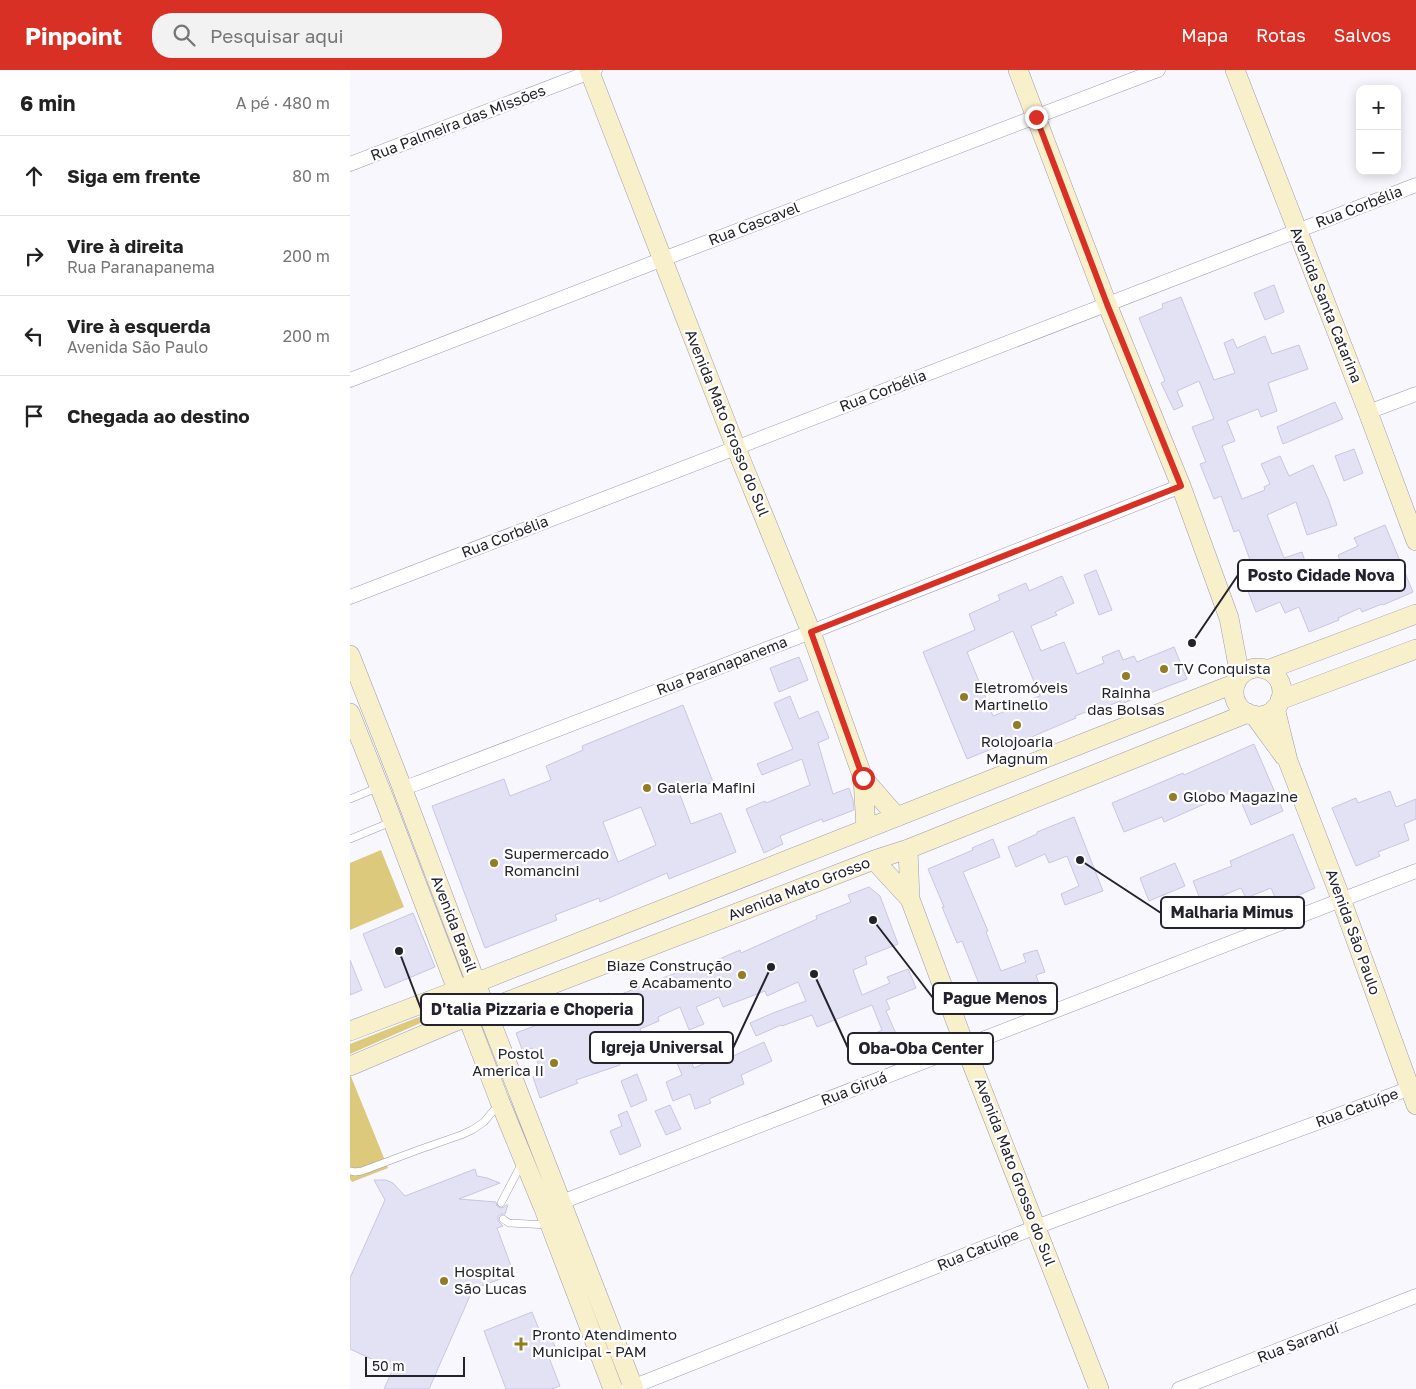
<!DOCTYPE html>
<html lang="pt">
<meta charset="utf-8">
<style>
:root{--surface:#fff;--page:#f2f2f2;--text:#222;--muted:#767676;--line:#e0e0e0;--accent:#d93025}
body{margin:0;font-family:"Golos Text",sans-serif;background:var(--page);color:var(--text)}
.controls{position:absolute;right:15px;top:15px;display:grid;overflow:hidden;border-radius:10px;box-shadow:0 2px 12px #0003}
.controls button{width:45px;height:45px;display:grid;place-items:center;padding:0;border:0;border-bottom:1px solid var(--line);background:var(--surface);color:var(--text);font:25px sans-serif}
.scale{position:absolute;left:15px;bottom:12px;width:100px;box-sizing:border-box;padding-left:5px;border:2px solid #24232d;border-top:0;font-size:14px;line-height:18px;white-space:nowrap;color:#24232d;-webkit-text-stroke:4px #fff;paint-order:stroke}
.stop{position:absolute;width:15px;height:15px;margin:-11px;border:4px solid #d93025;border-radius:50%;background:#fff}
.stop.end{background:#d93025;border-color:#fff;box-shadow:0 1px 5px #0008}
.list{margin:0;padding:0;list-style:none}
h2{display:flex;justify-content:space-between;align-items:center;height:65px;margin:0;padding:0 20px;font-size:21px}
h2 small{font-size:16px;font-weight:400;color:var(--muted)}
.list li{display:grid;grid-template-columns:32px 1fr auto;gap:15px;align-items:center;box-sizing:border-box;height:80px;padding:0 20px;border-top:1px solid var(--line)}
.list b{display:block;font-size:19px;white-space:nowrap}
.list p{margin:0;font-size:16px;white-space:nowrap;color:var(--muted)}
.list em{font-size:16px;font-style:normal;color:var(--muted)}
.icon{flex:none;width:28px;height:28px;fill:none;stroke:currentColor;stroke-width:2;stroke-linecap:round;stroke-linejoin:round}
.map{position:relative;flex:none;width:1066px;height:1319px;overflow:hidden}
header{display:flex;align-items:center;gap:30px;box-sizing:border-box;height:70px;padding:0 25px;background:var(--accent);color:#fff}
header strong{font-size:24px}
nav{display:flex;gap:28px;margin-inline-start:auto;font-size:18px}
.search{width:350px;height:45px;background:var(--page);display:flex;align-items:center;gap:12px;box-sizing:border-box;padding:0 18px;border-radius:20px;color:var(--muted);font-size:19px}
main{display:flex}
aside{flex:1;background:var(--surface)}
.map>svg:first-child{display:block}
.green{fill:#dcc97c}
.building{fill:#e3e1f4;stroke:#c9c6e3;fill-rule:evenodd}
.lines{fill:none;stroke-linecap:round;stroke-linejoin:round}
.lane-casing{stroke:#9c9ab5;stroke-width:8}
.street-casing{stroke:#9c9ab5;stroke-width:15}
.secondary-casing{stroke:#9c9ab5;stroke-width:20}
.lane{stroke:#fff;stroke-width:7}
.street{stroke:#fff;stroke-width:14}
.secondary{stroke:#f8efcb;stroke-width:19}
.route{stroke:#d93025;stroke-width:6}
.poi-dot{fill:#927d24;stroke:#fff;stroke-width:2}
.labels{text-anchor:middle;stroke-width:4.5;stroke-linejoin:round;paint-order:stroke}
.street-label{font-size:15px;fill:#24232d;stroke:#fff}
.poi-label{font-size:15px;fill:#24232d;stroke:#fff;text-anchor:start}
.leader{fill:none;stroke:#24232d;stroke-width:2}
.callout-dot{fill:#24232d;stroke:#fff;stroke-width:2}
.callout{fill:#fff;stroke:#24232d;stroke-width:2}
.callout-label{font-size:16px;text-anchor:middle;font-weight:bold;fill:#24232d}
</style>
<header>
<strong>Pinpoint</strong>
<div class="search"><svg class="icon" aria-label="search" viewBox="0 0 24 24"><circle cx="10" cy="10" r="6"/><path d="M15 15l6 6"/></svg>Pesquisar aqui</div>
<nav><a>Mapa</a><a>Rotas</a><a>Salvos</a></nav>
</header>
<main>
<aside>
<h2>6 min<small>A pé · 480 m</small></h2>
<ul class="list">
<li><svg class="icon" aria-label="ahead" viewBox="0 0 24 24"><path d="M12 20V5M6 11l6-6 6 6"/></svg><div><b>Siga em frente</b></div><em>80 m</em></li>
<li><svg class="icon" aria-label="right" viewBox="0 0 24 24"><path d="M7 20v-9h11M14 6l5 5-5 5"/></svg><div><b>Vire à direita</b><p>Rua Paranapanema</p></div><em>200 m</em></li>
<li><svg class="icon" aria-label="left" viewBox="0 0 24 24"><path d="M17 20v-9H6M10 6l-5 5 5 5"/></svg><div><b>Vire à esquerda</b><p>Avenida São Paulo</p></div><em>200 m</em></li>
<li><svg class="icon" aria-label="arrive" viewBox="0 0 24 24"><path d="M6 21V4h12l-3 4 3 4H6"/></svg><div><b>Chegada ao destino</b></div></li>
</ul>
</aside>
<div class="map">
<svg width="1066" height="1319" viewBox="0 0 1066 1319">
<rect width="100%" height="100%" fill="#f8f7fd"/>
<path class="green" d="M 31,780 L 54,837 L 0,860 L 0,793 Z
M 79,943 L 82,948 L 0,984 L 0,974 Z
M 0,1004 L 38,1098 L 2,1112 L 0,1109 Z"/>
<path class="building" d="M 924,215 L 934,242 L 915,250 L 904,223 Z
M 831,227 L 864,310 L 885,303 L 874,273 L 883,269 L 887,278 L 915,266 L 922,284 L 949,275 L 958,299 L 918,313 L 927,341 L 911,347 L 908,339 L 877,351 L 885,371 L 872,376 L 892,429 L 915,420 L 914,417 L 920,414 L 911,394 L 930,386 L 939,406 L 963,395 L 979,431 L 987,455 L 957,465 L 946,432 L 917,445 L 934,488 L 952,482 L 959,504 L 969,500 L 990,491 L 988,485 L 1008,476 L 1004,468 L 1035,455 L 1063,522 L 1033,535 L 1032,534 L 1012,542 L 1010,538 L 988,548 L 989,550 L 959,562 L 949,537 L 935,543 L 930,532 L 906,542 L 894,511 L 906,506 L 889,460 L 884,462 L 871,426 L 864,429 L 850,394 L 856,392 L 842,357 L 864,349 L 849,311 L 827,321 L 833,336 L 824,340 L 811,313 L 815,311 L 789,248 L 813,238 L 812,234 Z
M 985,332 L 993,349 L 933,374 L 927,357 Z
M 1004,379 L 1013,403 L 994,411 L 985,386 Z
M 746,500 L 762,540 L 749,545 L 734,505 Z
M 712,506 L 724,533 L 705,542 L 707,545 L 681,556 L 691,581 L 714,572 L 727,604 L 754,593 L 752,587 L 769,580 L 773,590 L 784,586 L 787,592 L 824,577 L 837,609 L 771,634 L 770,631 L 749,640 L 747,638 L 725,646 L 726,648 L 658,677 L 656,673 L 617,689 L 573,582 L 625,560 L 619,544 L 650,530 L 648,525 L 676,513 L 679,521 ZM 663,561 L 690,626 L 681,629 L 681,631 L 643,646 L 617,582 Z
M 449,587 L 458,610 L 429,622 L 420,598 Z
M 440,626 L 449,649 L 468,641 L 479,668 L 468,673 L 483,724 L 499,718 L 503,730 L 504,740 L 473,752 L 472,749 L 430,766 L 433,774 L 414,783 L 396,739 L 415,731 L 416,733 L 460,715 L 452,689 L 412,705 L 407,694 L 443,679 L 424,633 Z
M 333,635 L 363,712 L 330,725 L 341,754 L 371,743 L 386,782 L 319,809 L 317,803 L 250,832 L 249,828 L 205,845 L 207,850 L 135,878 L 82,736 L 154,709 L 160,726 L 201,710 L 196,696 L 233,680 L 232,676 ZM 291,737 L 306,775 L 268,792 L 253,752 Z
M 904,674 L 933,741 L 901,755 L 886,720 L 814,752 L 812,747 L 774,762 L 762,733 L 833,703 L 834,705 Z
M 1040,721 L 1046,737 L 1066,729 L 1066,749 L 1054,754 L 1059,770 L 1028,782 L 1030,786 L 1006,796 L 982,738 L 1006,728 L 1008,733 Z
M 724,747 L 753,821 L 715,835 L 711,824 L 729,816 L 717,786 L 699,793 L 695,784 L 666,797 L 658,777 L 687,764 L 687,762 Z
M 943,764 L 965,818 L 928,834 L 921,818 L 896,828 L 891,818 L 852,834 L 843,811 L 882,796 L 880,791 Z
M 643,769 L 650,787 L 613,802 L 638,861 L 636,862 L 651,901 L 676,892 L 673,884 L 687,880 L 695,902 L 686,905 L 689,914 L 657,926 L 659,930 L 629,942 L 619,918 L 629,914 L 612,871 L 607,873 L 592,837 L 594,837 L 578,799 L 623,780 L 622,778 Z
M 825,793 L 835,816 L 799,831 L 790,808 Z
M 519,817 L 530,826 L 548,874 L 515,887 L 517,894 L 503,900 L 512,925 L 540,913 L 537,907 L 558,899 L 566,918 L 536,930 L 540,939 L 536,941 L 552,977 L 536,985 L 526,963 L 532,960 L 522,935 L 467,957 L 462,945 L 432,956 L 431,955 L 406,966 L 400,953 L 423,943 L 456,931 L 448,912 L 417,926 L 415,921 L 373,937 L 369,927 L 346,937 L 354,954 L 339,960 L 330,937 L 308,947 L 309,951 L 290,959 L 298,978 L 269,991 L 270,995 L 226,1010 L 228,1013 L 190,1028 L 183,1007 L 192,1004 L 182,978 L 173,982 L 166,963 L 205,948 L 204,943 L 259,923 L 261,928 L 352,893 L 353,896 L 390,880 L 391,883 L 467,849 L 466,846 L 501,832 L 498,825 Z
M 63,843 L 85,897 L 35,918 L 13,864 Z
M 0,890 L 12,920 L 0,925 Z
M 414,972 L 422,991 L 391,1005 L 394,1014 L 359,1029 L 361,1033 L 345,1039 L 340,1024 L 323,1031 L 316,1012 L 332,1005 L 325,988 L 337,983 L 344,998 L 381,982 L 383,986 Z
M 287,1004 L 297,1030 L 281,1037 L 271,1011 Z
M 320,1035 L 331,1059 L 316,1065 L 305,1041 Z
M 277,1041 L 291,1076 L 270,1085 L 260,1061 L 272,1056 L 268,1045 Z
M 125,1099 L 127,1106 L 137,1108 L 150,1113 L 109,1129 L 146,1132 L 147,1136 L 151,1138 L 154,1137 L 156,1135 L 158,1135 L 155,1144 L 151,1144 L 148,1146 L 148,1151 L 153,1156 L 147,1158 L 164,1204 L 123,1219 L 79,1319 L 34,1319 L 43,1299 L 0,1279 L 0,1208 L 35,1130 L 24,1110 L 36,1110 L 43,1113 L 55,1126 Z
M 182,1242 L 192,1267 L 200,1264 L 207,1282 L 198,1285 L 210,1316 L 202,1319 L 156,1319 L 134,1261 Z"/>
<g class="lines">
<g class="lane-casing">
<path id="lane" d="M 0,729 L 29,717
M 0,769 L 41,752
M 0,1101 L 5,1102 L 12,1101 L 68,1080 L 111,1065 L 122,1060 L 134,1052 L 149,1034
M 151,1133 L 172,1093
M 153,1149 L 159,1153 L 199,1155"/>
</g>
<g class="street-casing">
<path id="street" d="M 0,94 L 245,0
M 0,310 L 313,189 L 808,0
M 1018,342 L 1066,324
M 0,527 L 1066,115
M 53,718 L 68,713 L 461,562 L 831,416
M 204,1135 L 1066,801
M 277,1319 L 686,1157 L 1066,1016
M 829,1319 L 1066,1226"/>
</g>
<g class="secondary-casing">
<path id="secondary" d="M 239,0 L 386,378 L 461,562 L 513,708 L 516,759
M 668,0 L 757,234 L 831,416 L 879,548 L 890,606
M 885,0 L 1018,342 L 1066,471
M 0,585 L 48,707 L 134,934 L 284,1319
M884 622a24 24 0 1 1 48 0a24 24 0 1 1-48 0Z
M 917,600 L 1066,544
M 930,630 L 1066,579
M 925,638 L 938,691 L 991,829 L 1066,1035
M 0,643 L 35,731 L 150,1032 L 194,1139 L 263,1319
M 904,645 L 934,686
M 513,708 L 547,747
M 558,779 L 560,829 L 615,976 L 749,1319
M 524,790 L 560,829
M 0,961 L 100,923 L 886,613
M 0,996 L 99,954 L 524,790 L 558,779 L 898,643"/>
</g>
<use href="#lane" class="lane"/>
<use href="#street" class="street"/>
<use href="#secondary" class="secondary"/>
</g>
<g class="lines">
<path class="route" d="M 513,708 L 461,562 L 831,416 L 757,234 L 686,47"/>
</g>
<g class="poi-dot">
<circle cx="814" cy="599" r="5"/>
<circle cx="776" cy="606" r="5"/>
<circle cx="614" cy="627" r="5"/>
<circle cx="667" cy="655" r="5"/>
<circle cx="297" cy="718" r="5"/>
<circle cx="823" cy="727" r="5"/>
<circle cx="144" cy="793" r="5"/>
<circle cx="392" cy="905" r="5"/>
<circle cx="204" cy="993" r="5"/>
<circle cx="94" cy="1211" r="5"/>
<path d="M168.5 1266.5h5v5h5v5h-5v5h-5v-5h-5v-5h5z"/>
</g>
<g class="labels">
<g class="street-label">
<text transform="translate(108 53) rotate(-21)" y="5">Rua Palmeira das Missões</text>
<text transform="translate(1009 137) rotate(-21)" y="5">Rua Corbélia</text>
<text transform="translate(404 154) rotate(-21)" y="5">Rua Cascavel</text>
<text transform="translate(976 235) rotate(68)" y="5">Avenida Santa Catarina</text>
<text transform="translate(533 321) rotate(-21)" y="5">Rua Corbélia</text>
<text transform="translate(377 353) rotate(68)" y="5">Avenida Mato Grosso do Sul</text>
<text transform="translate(155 467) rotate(-21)" y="5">Rua Corbélia</text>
<text transform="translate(372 596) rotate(-21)" y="5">Rua Paranapanema</text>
<text transform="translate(449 819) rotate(-21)" y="5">Avenida Mato Grosso</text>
<text transform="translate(104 854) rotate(69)" y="5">Avenida Brasil</text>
<text transform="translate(1003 862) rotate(70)" y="5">Avenida São Paulo</text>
<text transform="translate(504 1019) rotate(-21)" y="5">Rua Giruá</text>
<text transform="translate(1007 1038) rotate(-20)" y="5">Rua Catuípe</text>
<text transform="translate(665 1102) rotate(69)" y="5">Avenida Mato Grosso do Sul</text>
<text transform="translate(628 1180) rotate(-22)" y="5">Rua Catuípe</text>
<text transform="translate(948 1273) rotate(-21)" y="5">Rua Sarandí</text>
</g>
<g class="poi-label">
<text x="824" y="604">TV Conquista</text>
<text x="624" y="623">Eletromóveis<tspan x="624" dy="17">Martinello</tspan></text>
<text x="776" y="628" text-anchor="middle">Rainha<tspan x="776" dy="17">das Bolsas</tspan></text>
<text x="667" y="677" text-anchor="middle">Rolojoaria<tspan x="667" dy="17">Magnum</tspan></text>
<text x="307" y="723">Galeria Mafini</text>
<text x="833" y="732">Globo Magazine</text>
<text x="154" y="789">Supermercado<tspan x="154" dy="17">Romancini</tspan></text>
<text x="382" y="901" text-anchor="end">Biaze Construção<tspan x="382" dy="17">e Acabamento</tspan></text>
<text x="194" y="989" text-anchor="end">Postol<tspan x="194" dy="17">America II</tspan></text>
<text x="104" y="1207">Hospital<tspan x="104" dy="17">São Lucas</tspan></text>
<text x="182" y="1270">Pronto Atendimento<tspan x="182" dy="17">Municipal - PAM</tspan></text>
</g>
</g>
<path class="leader" d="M842 573L888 505M730 790L811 843M523 850L583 928M49 881L71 939M421 897L383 978M464 904L498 978"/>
<g class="callout-dot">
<circle cx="842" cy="573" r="5"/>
<circle cx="730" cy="790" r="5"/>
<circle cx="523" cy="850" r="5"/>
<circle cx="49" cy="881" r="5"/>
<circle cx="421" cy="897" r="5"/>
<circle cx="464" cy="904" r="5"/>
</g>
<g class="callout">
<rect x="888" y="490" width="167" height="31" rx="5"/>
<rect x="811" y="827" width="143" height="31" rx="5"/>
<rect x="583" y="913" width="124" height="31" rx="5"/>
<rect x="71" y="924" width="222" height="31" rx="5"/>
<rect x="240" y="962" width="143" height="31" rx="5"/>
<rect x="498" y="963" width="145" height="31" rx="5"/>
</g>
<g class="callout-label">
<text x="971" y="511">Posto Cidade Nova</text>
<text x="882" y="848">Malharia Mimus</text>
<text x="645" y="934">Pague Menos</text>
<text x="182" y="945">D'talia Pizzaria e Choperia</text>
<text x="312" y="983">Igreja Universal</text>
<text x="571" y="984">Oba-Oba Center</text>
</g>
</svg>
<div class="controls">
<button>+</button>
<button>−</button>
</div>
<div class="scale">50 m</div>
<div class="stop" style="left:513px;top:708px"></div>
<div class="stop end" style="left:686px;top:47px"></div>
</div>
</main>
